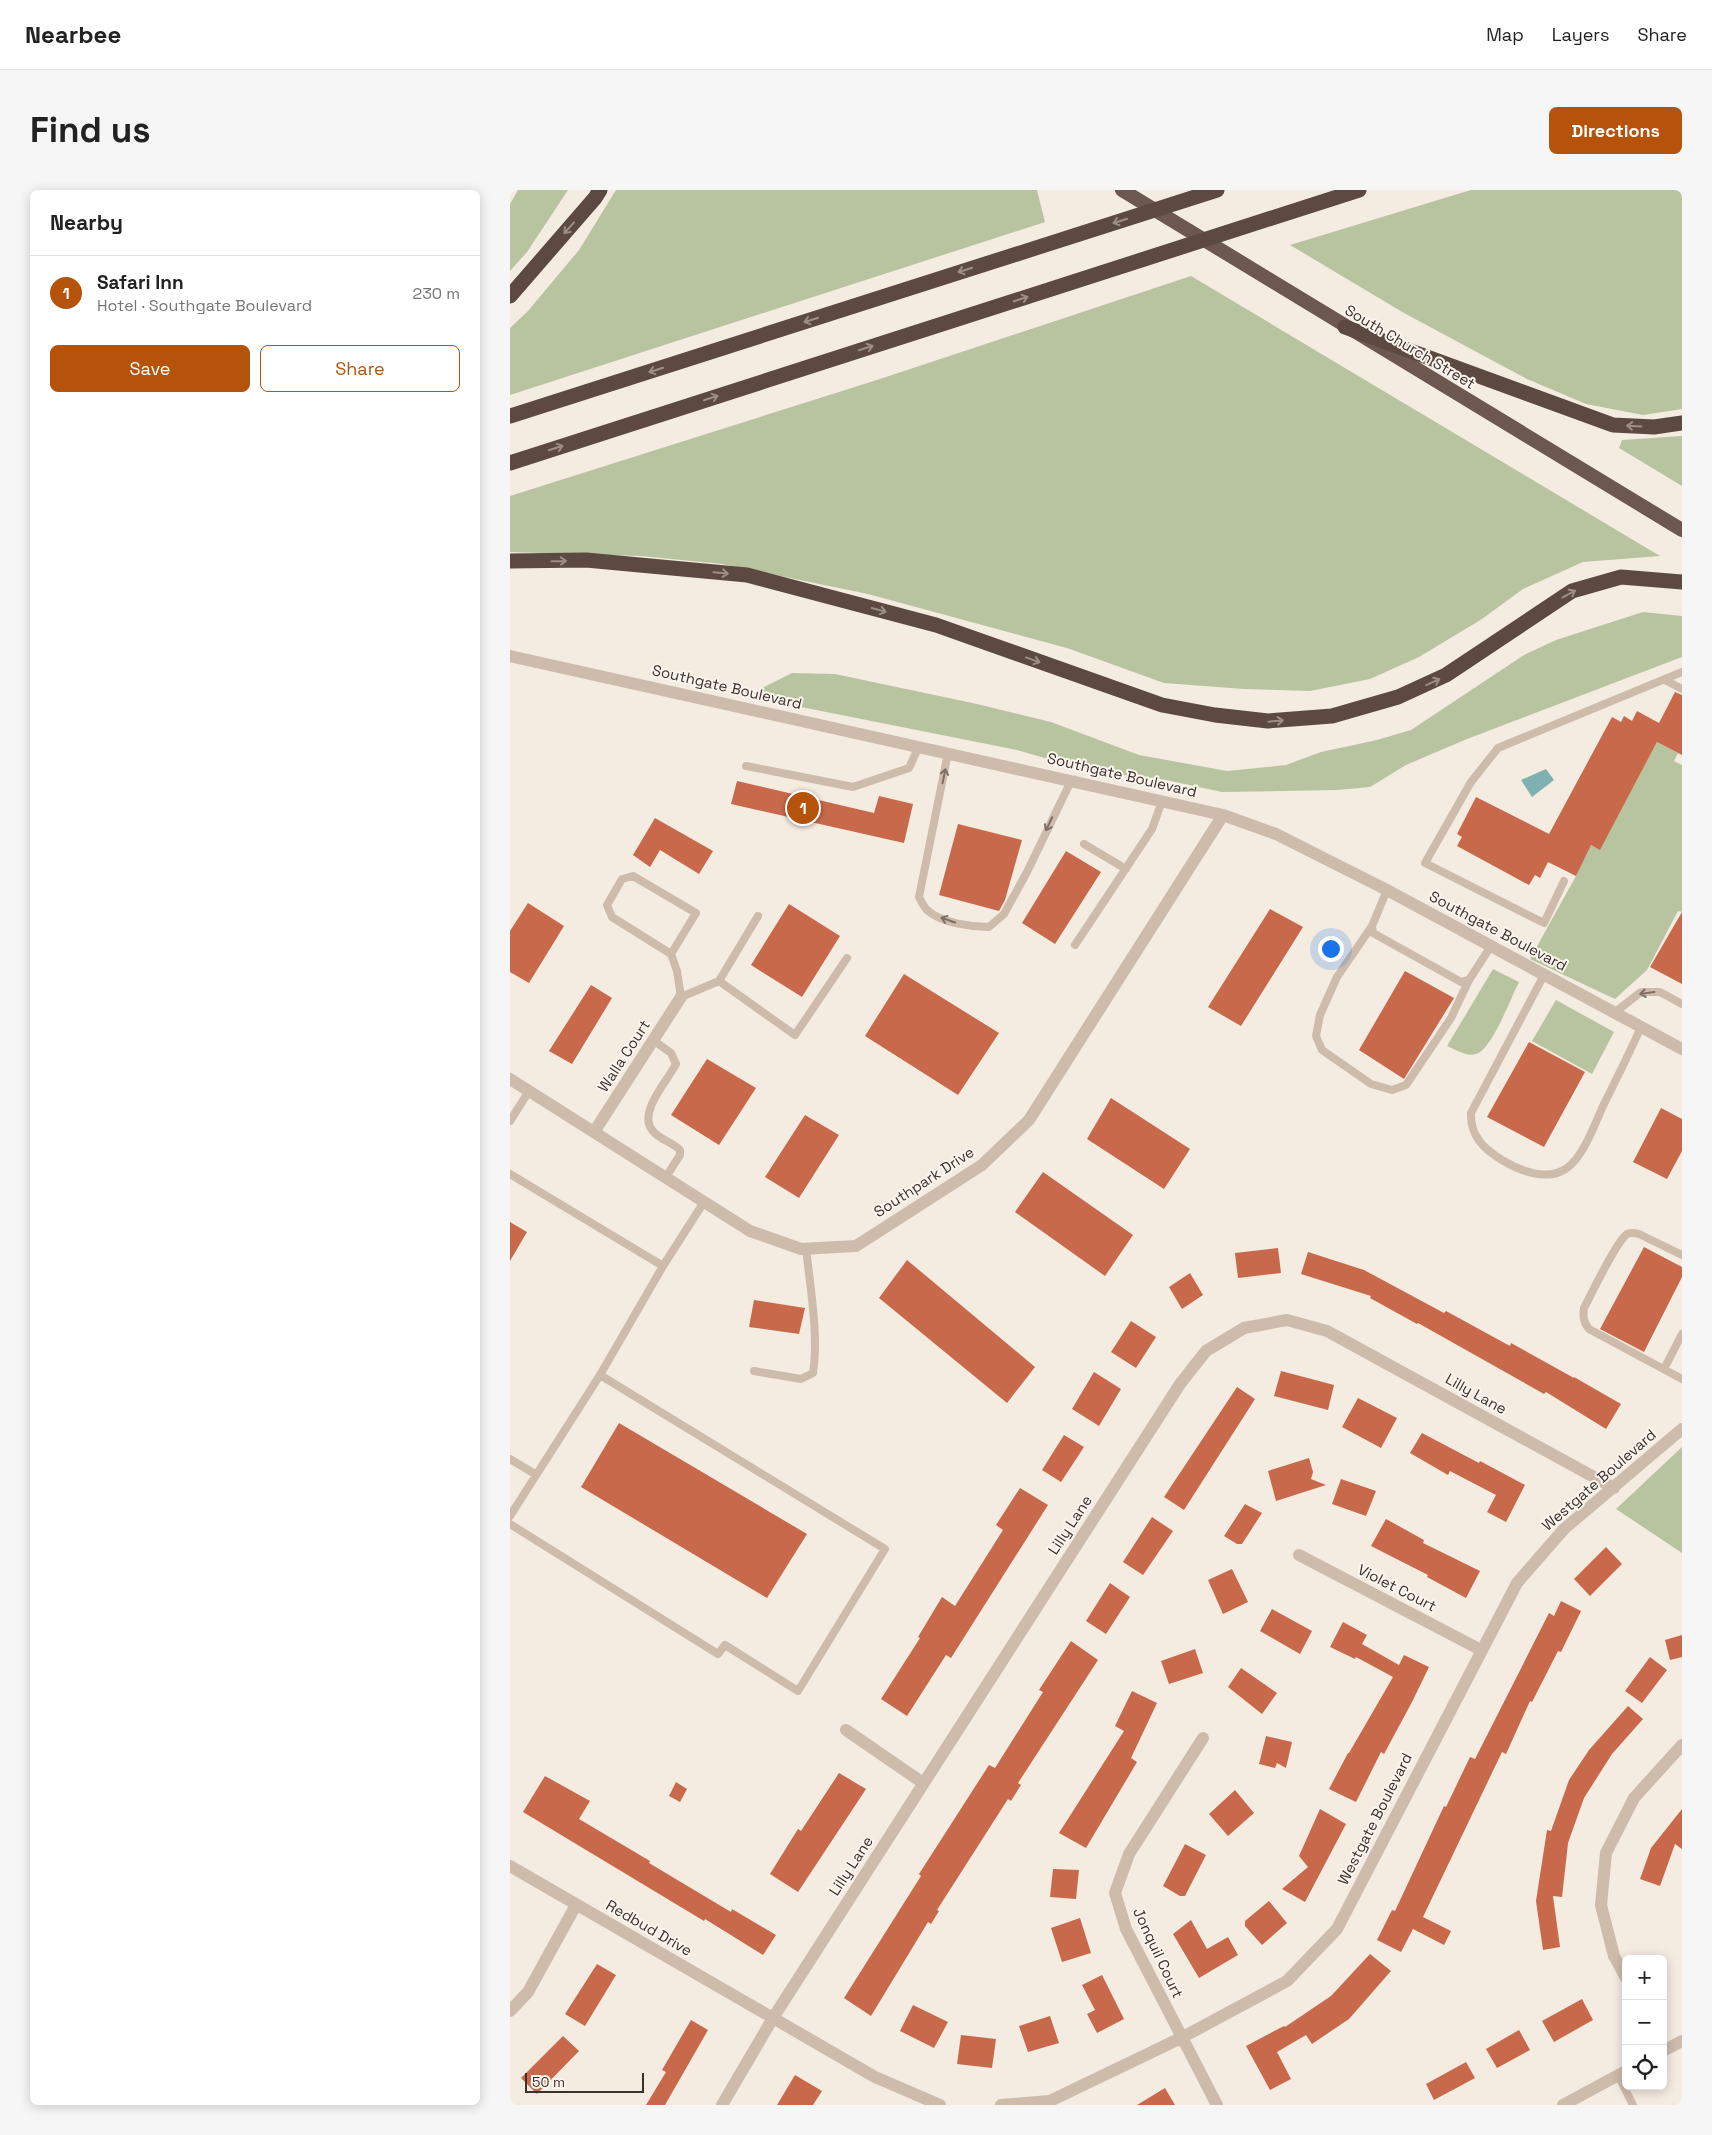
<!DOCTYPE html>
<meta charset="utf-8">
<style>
:root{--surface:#fff;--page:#f6f6f6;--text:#222;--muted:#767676;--line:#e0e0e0;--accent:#b45309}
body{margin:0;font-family:"Space Grotesk",sans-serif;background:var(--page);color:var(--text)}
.controls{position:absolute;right:15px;bottom:15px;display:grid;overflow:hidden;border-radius:8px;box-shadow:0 2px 12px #0003}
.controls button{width:45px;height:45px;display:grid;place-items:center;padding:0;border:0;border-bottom:1px solid var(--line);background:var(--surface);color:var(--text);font:25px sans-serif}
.scale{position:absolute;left:15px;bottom:12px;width:119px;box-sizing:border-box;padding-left:5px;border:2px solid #3b302b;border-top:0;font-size:14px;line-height:18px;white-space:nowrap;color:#3b302b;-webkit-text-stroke:4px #fbf5ee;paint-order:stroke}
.you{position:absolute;left:820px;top:758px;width:18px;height:18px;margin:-12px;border:4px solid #fff;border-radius:50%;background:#1a73e8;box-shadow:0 0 0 8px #1a73e833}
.badge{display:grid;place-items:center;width:32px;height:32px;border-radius:50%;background:var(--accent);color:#fff;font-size:16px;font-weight:700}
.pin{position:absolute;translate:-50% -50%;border:2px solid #fff;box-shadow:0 1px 5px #0006}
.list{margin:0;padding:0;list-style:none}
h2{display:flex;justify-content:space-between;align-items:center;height:65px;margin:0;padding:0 20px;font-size:21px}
h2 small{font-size:16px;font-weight:400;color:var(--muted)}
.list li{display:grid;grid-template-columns:32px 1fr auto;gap:15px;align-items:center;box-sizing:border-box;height:75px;padding:0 20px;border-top:1px solid var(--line)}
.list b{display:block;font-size:19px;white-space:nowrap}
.list p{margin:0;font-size:16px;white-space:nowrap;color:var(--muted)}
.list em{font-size:16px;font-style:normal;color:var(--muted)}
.actions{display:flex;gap:10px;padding:15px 20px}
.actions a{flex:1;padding:11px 0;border:1px solid var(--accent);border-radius:8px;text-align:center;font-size:18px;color:var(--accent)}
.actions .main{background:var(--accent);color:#fff}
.icon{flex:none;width:28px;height:28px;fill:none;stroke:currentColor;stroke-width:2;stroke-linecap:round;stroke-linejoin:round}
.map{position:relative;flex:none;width:1172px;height:1915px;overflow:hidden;border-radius:8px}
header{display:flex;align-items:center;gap:30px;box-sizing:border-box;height:70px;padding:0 25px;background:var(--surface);border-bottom:1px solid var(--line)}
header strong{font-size:24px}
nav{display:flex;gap:28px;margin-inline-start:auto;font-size:18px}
.intro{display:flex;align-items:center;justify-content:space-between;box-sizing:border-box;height:120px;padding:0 30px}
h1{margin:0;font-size:35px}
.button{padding:12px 22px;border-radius:8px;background:var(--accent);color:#fff;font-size:18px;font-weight:700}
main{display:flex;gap:30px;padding:0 30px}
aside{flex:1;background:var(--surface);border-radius:8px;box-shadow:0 2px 12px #0003}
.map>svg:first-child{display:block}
.green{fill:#b8c4a0}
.water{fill:#7fb0b2}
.building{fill:#c8694b}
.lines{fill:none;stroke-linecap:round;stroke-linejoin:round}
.service{stroke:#cdbbac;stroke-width:8}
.minor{stroke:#cdbbac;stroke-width:12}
.tertiary{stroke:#cdbbac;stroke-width:12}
.trunk{stroke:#6c584f;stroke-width:14}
.motorway{stroke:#5c4a42;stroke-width:15}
.oneway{stroke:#9c8e87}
.oneway2{stroke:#7d6f65}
.labels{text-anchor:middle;stroke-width:4;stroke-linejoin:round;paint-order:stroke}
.street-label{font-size:15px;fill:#3b302b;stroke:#fbf5ee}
</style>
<header>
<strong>Nearbee</strong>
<nav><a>Map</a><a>Layers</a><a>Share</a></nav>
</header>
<div class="intro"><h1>Find us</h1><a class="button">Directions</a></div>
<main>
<aside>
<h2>Nearby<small></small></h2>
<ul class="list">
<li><span class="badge">1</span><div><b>Safari Inn</b><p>Hotel · Southgate Boulevard</p></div><em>230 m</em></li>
</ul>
<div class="actions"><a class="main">Save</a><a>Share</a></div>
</aside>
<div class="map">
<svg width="1172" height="1915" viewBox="0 0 1172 1915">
<rect width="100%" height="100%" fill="#f4ebe1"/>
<path class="green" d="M 8,0 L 58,0 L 17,62 L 0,81 L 0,14 Z
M 106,0 L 527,0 L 535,32 L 0,205 L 0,138 L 18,121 L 69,60 Z
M 961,0 L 1172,0 L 1172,219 L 1133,225 L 1076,214 L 1017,189 L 894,123 L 780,55 Z
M 681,86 L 1150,366 L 1073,372 L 1013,399 L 972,429 L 909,467 L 860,489 L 800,501 L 734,499 L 654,493 L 557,458 L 358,404 L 212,374 L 131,366 L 0,362 L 0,306 L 367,190 Z
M 1172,246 L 1172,296 L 1109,258 L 1112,250 Z
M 1133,422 L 1172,426 L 1172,467 L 957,549 L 896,575 L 860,597 L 827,600 L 712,602 L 656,590 L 579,581 L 507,560 L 236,506 L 282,483 L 325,484 L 467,514 L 541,532 L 629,565 L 717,581 L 776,575 L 811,562 L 867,550 L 901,540 L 1014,465 L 1046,450 Z
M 1147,552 L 1168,563 L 1164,571 L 1172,575 L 1172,722 L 1168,721 L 1137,780 L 1105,809 L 1020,769 L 1066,686 L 1078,654 L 1090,659 Z
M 983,779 L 1009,792 C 1001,807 982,860 966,864 C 957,867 946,860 937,856 Z
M 1046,810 L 1104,842 L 1082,884 L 1022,851 Z
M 1172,1257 L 1172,1363 L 1106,1319 Z"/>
<path class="water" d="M 1036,579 L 1044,590 L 1022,607 L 1011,590 Z"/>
<path class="building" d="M 1165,502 L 1172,505 L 1172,565 L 1147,552 L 1090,660 L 1081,655 L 1066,686 L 1038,672 L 1030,688 L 1025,685 L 1019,695 L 947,656 L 952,647 L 947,644 L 966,607 L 1039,644 L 1102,527 L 1111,532 L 1114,526 L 1122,531 L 1127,521 L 1149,533 Z
M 227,591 L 364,623 L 369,606 L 403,614 L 394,653 L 221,614 Z
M 145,628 L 203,661 L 189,684 L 150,660 L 140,677 L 123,665 Z
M 448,634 L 512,650 L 495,710 L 489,721 L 429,705 Z
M 556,661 L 591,682 L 545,754 L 512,733 Z
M 18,713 L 54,736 L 19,793 L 0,782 L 0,741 Z
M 279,714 L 330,746 L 292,807 L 241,775 Z
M 760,719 L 793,737 L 731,836 L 698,817 Z
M 1172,722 L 1172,794 L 1140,777 Z
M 895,781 L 944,808 L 894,889 L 849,860 Z
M 394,784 L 489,843 L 448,905 L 355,846 Z
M 81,795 L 102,808 L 62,874 L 39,861 Z
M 1019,852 L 1075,882 L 1034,957 L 977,927 Z
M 197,869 L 246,898 L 209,955 L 161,925 Z
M 601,908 L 680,959 L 654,999 L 577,949 Z
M 1151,918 L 1172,929 L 1172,961 L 1157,989 L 1123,972 Z
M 295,925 L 329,945 L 289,1008 L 255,987 Z
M 533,982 L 623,1045 L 595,1086 L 505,1022 Z
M 0,1032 L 17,1042 L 0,1071 Z
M 1134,1057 L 1172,1077 L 1172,1087 L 1134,1162 L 1090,1139 Z
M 768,1058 L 771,1083 L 728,1088 L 725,1063 Z
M 798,1062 L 854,1080 L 934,1123 L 936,1121 L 1000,1156 L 1001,1153 L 1064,1188 L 1064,1187 L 1111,1214 L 1096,1239 L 1036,1202 L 1034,1204 L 908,1133 L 907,1134 L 860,1108 L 861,1106 L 791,1084 Z
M 397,1070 L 525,1177 L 497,1213 L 369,1108 Z
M 680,1083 L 693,1105 L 672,1119 L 659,1097 Z
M 244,1110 L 295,1118 L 289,1144 L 239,1137 Z
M 621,1131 L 646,1147 L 626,1178 L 601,1162 Z
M 771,1181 L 824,1195 L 818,1220 L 764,1206 Z
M 584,1182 L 611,1199 L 589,1236 L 562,1219 Z
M 727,1197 L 745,1209 L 674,1320 L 654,1307 Z
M 848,1208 L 887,1228 L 871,1258 L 832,1237 Z
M 109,1233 L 297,1344 L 257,1408 L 71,1297 Z
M 912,1243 L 969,1273 L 970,1271 L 1015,1295 L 996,1332 L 977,1322 L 986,1305 L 940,1281 L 938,1285 L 900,1263 Z
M 554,1245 L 574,1257 L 551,1292 L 532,1280 Z
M 799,1268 L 803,1282 L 801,1289 L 816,1295 L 766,1311 L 758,1281 Z
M 831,1289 L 866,1301 L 856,1326 L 822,1314 Z
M 510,1298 L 538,1315 L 441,1468 L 436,1465 L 397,1526 L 371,1509 L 410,1448 L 408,1447 L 432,1407 L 445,1416 L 493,1340 L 486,1335 Z
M 735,1314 L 752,1323 L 732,1354 L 727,1354 L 714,1346 Z
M 642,1327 L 663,1341 L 633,1385 L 613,1372 Z
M 876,1329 L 914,1350 L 913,1353 L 970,1381 L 956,1408 L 917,1387 L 918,1385 L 861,1356 Z
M 1096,1357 L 1112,1374 L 1080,1406 L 1064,1389 Z
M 722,1379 L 738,1412 L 713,1424 L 698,1390 Z
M 600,1393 L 620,1407 L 596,1444 L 576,1431 Z
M 1051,1411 L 1071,1421 L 1051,1462 L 1048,1461 L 1022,1512 L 1020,1511 L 996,1564 L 992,1562 L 913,1727 L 941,1741 L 934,1755 L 903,1739 L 891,1762 L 867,1750 L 882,1720 L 885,1721 L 934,1616 L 936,1617 L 960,1567 L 965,1569 L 1039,1423 L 1044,1426 Z
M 762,1419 L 802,1441 L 790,1464 L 750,1441 Z
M 833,1432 L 857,1445 L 852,1454 L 889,1475 L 894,1465 L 919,1477 L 902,1512 L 874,1564 L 871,1562 L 846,1612 L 819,1599 L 838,1563 L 839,1563 L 883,1487 L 846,1467 L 845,1469 L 820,1457 Z
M 1172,1445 L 1172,1467 L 1160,1470 L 1155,1450 Z
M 561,1451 L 588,1470 L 508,1593 L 511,1595 L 501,1611 L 498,1609 L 427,1720 L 429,1721 L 421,1734 L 418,1732 L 361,1826 L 334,1808 L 411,1686 L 409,1684 L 479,1575 L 485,1578 L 533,1502 L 529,1500 Z
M 685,1459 L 693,1483 L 659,1494 L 651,1471 Z
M 1140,1467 L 1157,1480 L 1132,1513 L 1115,1501 Z
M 731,1478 L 767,1503 L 752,1524 L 718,1497 Z
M 622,1501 L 647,1513 L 621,1568 L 627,1572 L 576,1658 L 549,1643 L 614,1541 L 605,1536 Z
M 1118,1516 L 1133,1529 L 1102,1564 L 1074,1608 L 1058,1653 L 1052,1707 L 1043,1706 L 1050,1757 L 1033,1760 L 1026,1711 L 1037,1640 L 1041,1641 L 1059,1590 L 1079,1560 Z
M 756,1546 L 782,1552 L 776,1578 L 767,1573 L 765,1578 L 749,1574 Z
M 329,1583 L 356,1599 L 288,1702 L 260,1684 L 288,1639 L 291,1641 Z
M 35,1586 L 80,1611 L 69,1629 L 140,1671 L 139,1673 L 221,1722 L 222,1719 L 266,1745 L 253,1765 L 195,1729 L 194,1731 L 13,1622 Z
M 166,1592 L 177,1599 L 170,1612 L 159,1606 Z
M 725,1600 L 744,1623 L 718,1646 L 699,1624 Z
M 810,1619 L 836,1634 L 795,1712 L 772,1699 L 798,1677 L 789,1666 Z
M 1172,1619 L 1172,1659 L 1165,1654 L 1150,1696 L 1130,1689 L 1141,1658 Z
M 675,1654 L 696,1665 L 675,1706 L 670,1706 L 653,1696 Z
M 543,1679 L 569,1680 L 566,1709 L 540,1707 Z
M 759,1711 L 777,1733 L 752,1755 L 735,1736 L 735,1731 Z
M 570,1728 L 581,1763 L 552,1772 L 541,1738 Z
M 681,1730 L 697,1759 L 718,1747 L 728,1765 L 689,1788 L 663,1744 Z
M 860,1764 L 881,1781 L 839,1829 L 802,1854 L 796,1845 L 767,1862 L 781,1889 L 760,1900 L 736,1856 L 774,1836 L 775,1837 L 821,1806 Z
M 87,1774 L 106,1785 L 75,1836 L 55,1824 Z
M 592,1785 L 614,1829 L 587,1843 L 577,1824 L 585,1820 L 572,1795 Z
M 1072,1809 L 1083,1830 L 1044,1852 L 1032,1831 Z
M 403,1815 L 438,1832 L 424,1858 L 390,1841 Z
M 540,1826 L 549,1853 L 518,1862 L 509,1836 Z
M 181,1830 L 198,1840 L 155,1915 L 136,1915 L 156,1882 L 152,1880 Z
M 1009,1840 L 1020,1860 L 987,1878 L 976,1859 Z
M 451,1845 L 486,1849 L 482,1878 L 447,1874 Z
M 53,1846 L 69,1861 L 27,1904 L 11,1888 Z
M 956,1872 L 965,1888 L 924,1910 L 916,1894 Z
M 285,1885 L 312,1901 L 303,1915 L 267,1915 Z
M 655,1898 L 665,1915 L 627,1915 Z"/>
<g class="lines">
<path class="service" d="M 1155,490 L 1172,499
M 438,563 L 409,707 C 411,711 414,717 417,720 C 431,733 462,737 479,737 L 494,724 L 517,682 L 561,591
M 236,576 L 343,597 L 399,578 L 409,556
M 574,654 L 616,679
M 1054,691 L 1034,733 L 915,673 L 961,592 L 988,558 L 1172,482
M 877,700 L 862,736 L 863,743 L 951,792 L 959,790 L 981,756
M 862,736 L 827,787 L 810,825 L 806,846 L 812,860 L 861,894 L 882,900 L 896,895 L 941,828 L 959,790
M 565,755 L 642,639 L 652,611
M 161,764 L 102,727 L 97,715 L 112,689 L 123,686 L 186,723 L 161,764 L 167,781 L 171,807 L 209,791 L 285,845 L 337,768
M 1034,785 L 961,923 C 960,946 974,959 992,970 C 1010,981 1038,992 1057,978 C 1073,967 1085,934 1093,916 C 1106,890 1119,864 1131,837
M 209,791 L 248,726
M 1104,823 L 1131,802 L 1150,802 L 1172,814
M 143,850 L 161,863 L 166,874 C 158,890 128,922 142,940 C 148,949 162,952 170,960 L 170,965 L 156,987
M 0,931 L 19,901
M 0,984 L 153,1076
M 1172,1065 L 1129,1044 C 1125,1043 1121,1042 1117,1044 C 1106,1052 1082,1103 1074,1118 C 1073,1126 1073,1132 1079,1139 L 1172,1189
M 1154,1179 L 1172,1144
M 244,1181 L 291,1189 L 303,1183 C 309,1146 300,1096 296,1058
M 0,1269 L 25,1284
M 0,1326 L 90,1185 L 153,1076 L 194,1012
M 0,1334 L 208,1464 L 215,1455 L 288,1501 L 375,1359 L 90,1185
M 1108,1885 L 1123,1915"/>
<path class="minor" d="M 0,466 L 713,625 L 766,644 L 877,700 L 1172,859
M 0,889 L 240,1041 L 291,1059 L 346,1056 L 472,975 L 519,930 L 713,625
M 84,942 L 171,807
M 789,1365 L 971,1460
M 336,1540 L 413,1593
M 693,1548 L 619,1664 L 605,1703 L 616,1739 L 707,1915
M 0,1676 L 365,1887 L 430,1915
M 1116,1788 L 1104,1766 L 1091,1715 L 1096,1663 L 1124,1608 L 1172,1555
M 0,1821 L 18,1802 L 66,1715
M 212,1915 L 263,1828 L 670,1194 L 696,1161 L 734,1138 L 777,1130 L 817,1141 L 1104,1298
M 491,1915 L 540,1911 L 671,1848 L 777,1791 L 827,1739 L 1007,1393 L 1054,1339 L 1172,1239"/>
<path class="tertiary" d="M 1153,1861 L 1172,1851
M 1053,1915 L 1116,1881"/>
<path class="trunk" d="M 612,0 L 1172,340"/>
<path class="motorway" d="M 0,106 L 85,8 L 90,0
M 835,137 L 1103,235 L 1144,237 L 1172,233
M 0,226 L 707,0
M 0,273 L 849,0
M 0,371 L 76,370 L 237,385 L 426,435 L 652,515 L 705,525 L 758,531 L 822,526 L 888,507 L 936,485 L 1062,401 L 1111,387 L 1172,392"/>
</g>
<defs><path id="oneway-shaft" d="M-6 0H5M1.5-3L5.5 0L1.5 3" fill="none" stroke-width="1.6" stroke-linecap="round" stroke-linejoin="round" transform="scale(1.25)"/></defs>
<g class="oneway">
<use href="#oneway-shaft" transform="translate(610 31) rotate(162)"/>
<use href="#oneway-shaft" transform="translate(59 38) rotate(131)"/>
<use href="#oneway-shaft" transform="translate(455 80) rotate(162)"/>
<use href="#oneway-shaft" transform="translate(511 109) rotate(-18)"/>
<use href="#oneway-shaft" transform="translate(301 130) rotate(162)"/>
<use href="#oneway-shaft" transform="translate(356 158) rotate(-18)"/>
<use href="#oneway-shaft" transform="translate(146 180) rotate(162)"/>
<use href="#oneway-shaft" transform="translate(201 208) rotate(-18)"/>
<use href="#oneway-shaft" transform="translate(1124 236) rotate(-177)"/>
<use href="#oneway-shaft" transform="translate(46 258) rotate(-18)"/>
<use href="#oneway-shaft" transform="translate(49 371) rotate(-1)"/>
<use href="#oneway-shaft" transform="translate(211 383) rotate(5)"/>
<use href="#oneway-shaft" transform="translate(1059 404) rotate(-29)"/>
<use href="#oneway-shaft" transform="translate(369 420) rotate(15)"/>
<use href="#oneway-shaft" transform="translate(523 470) rotate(20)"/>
<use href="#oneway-shaft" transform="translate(923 492) rotate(-24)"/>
<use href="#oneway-shaft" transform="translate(766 531) rotate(-5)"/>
</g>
<g class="oneway2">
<use href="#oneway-shaft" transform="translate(434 586) rotate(-78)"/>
<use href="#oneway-shaft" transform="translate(539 634) rotate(115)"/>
<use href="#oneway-shaft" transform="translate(438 730) rotate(-161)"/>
<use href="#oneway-shaft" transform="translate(1137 803) rotate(172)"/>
</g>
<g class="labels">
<g class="street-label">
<text transform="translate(900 157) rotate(31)" y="5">South Church Street</text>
<text transform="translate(217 497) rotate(13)" y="5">Southgate Boulevard</text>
<text transform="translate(612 585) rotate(13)" y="5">Southgate Boulevard</text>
<text transform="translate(988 741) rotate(28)" y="5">Southgate Boulevard</text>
<text transform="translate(114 866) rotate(-57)" y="5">Walla Court</text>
<text transform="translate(414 992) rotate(-33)" y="5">Southpark Drive</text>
<text transform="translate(966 1204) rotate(29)" y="5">Lilly Lane</text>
<text transform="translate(1089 1290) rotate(-41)" y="5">Westgate Boulevard</text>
<text transform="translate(560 1335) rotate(-57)" y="5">Lilly Lane</text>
<text transform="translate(887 1398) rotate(27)" y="5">Violet Court</text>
<text transform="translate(865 1629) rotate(-63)" y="5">Westgate Boulevard</text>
<text transform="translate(341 1676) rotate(-57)" y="5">Lilly Lane</text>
<text transform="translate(139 1738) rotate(30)" y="5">Redbud Drive</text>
<text transform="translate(648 1763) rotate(65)" y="5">Jonquil Court</text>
</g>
</g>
</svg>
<div class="controls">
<button>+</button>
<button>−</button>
<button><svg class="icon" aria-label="locate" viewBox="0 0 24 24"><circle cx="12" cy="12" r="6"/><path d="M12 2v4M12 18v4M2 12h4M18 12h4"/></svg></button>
</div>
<div class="scale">50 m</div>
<div class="you"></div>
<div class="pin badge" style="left:293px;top:618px">1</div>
</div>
</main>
